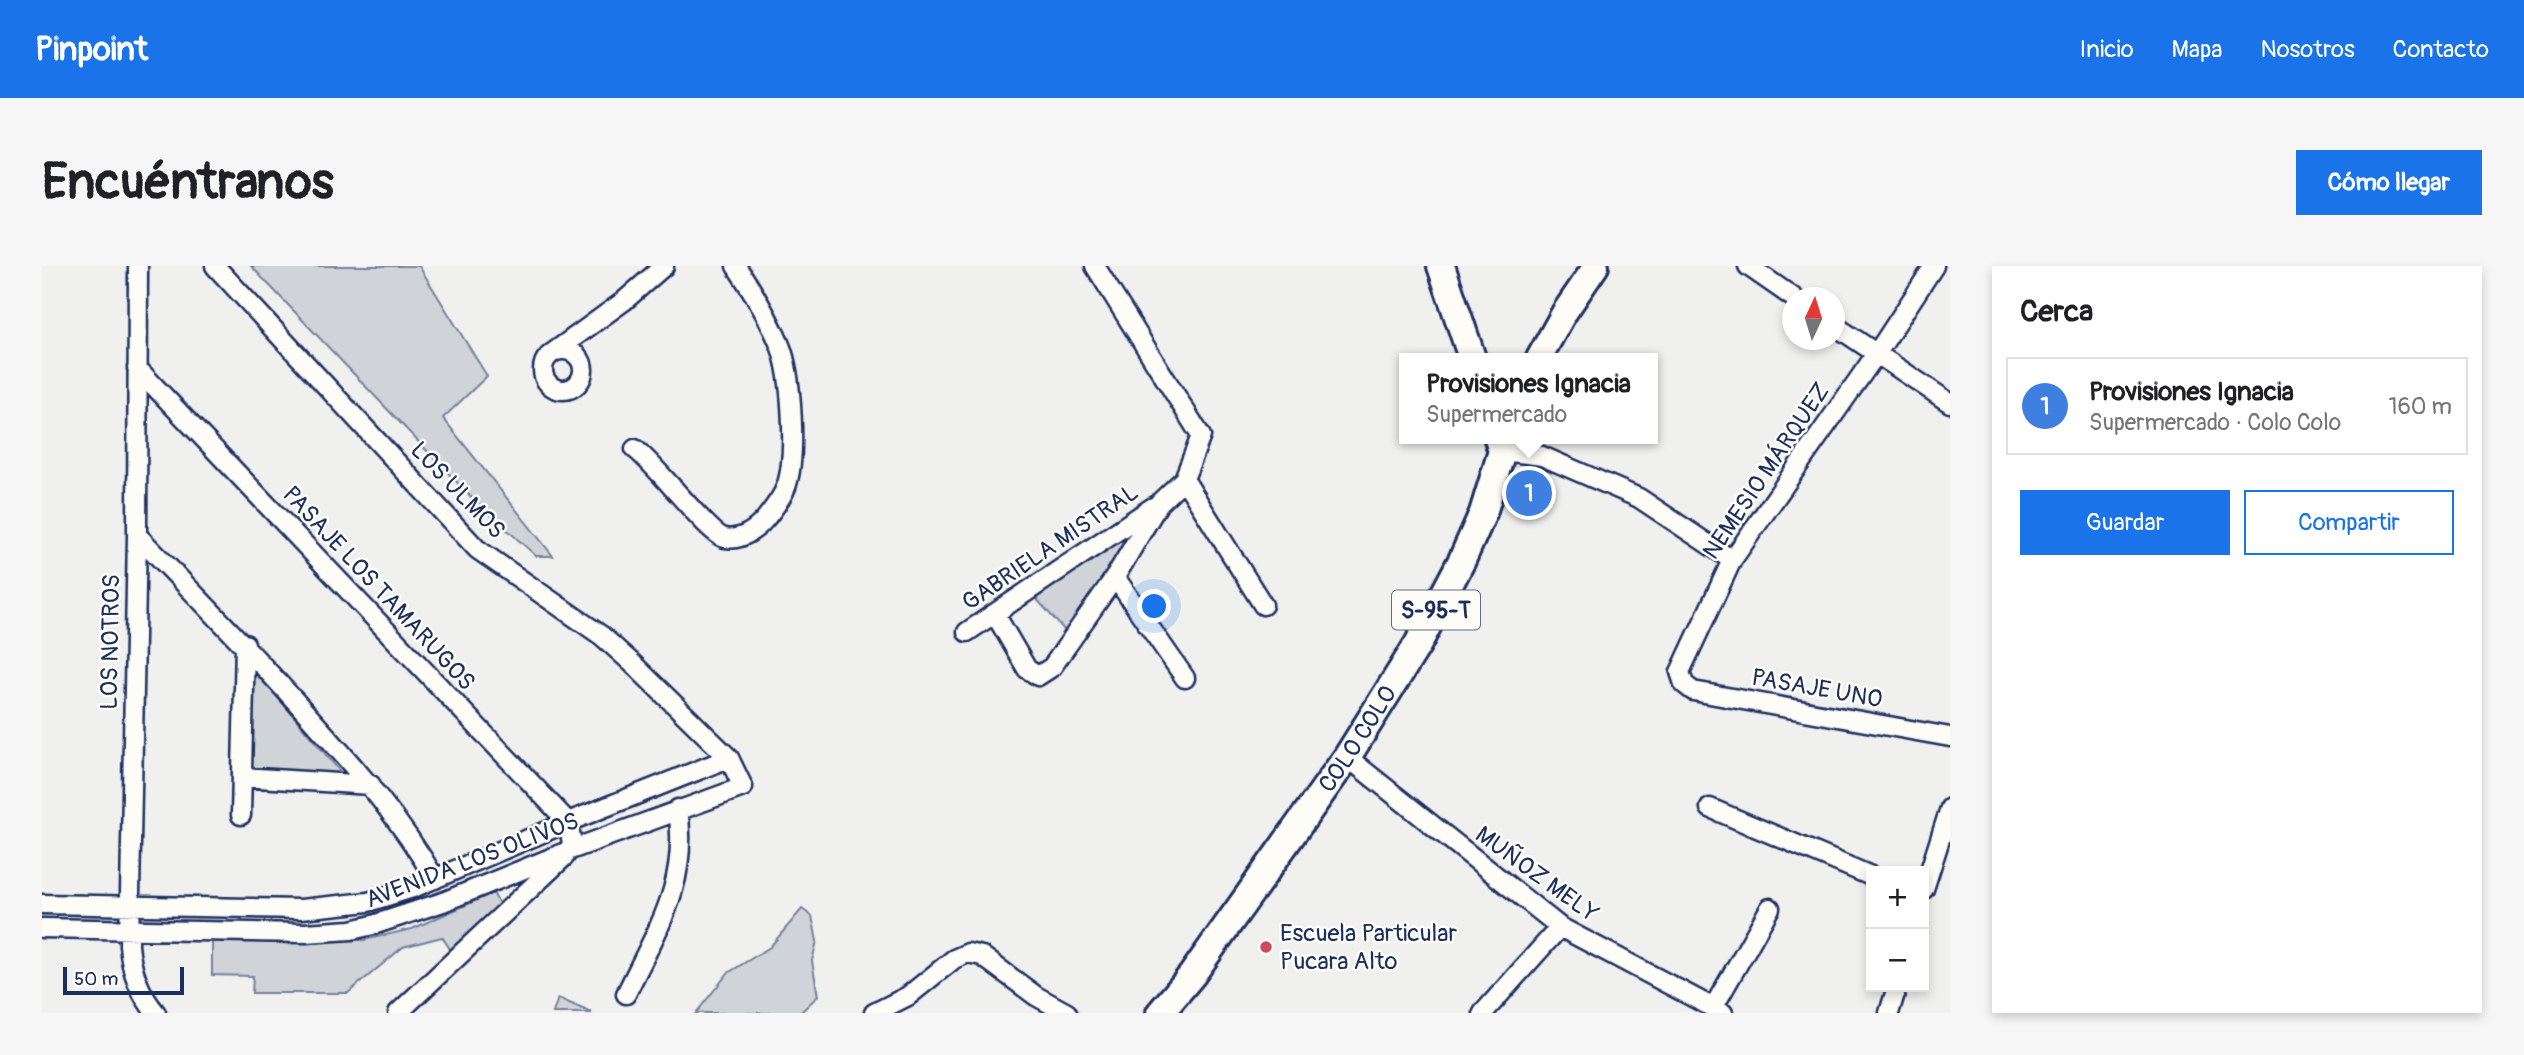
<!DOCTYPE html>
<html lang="es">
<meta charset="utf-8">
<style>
:root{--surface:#fff;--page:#f6f6f6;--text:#202124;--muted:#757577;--line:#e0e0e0;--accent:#1a73e8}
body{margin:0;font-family:Pangolin,sans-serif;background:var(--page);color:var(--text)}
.controls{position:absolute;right:21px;bottom:21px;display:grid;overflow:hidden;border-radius:0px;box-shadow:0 4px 10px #0003}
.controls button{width:63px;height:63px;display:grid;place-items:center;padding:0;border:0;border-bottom:2px solid var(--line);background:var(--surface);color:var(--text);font:35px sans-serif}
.compass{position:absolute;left:1740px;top:21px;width:63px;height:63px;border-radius:50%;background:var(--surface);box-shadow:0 4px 10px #0003;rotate:4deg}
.scale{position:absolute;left:21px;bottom:18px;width:121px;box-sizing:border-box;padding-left:7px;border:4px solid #1b2f5e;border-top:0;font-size:19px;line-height:24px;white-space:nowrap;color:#1b2f5e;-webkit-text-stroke:5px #fdfcf7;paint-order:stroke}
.you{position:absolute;left:1113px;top:341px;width:24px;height:24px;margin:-18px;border:5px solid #fff;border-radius:50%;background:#1a73e8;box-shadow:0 0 0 10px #1a73e833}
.badge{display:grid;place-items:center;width:46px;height:46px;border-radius:50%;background:var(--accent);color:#fff;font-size:23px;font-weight:700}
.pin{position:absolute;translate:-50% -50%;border:4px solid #fff;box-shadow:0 2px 7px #0006}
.popup{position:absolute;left:1357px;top:87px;width:259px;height:91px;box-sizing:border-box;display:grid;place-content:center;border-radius:0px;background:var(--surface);filter:drop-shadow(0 2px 5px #0005);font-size:23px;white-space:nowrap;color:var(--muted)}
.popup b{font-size:26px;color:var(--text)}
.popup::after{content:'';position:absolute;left:50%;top:100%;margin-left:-14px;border:14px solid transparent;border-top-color:var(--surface)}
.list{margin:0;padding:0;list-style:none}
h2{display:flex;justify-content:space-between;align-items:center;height:91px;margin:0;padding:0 28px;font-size:30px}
h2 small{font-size:23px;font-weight:400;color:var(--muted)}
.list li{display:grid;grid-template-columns:46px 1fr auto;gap:21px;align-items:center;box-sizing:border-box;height:98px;margin:0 14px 14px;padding:0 14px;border:2px solid var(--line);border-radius:0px}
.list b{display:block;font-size:26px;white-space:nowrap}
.list p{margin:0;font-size:23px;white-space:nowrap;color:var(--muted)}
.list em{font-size:23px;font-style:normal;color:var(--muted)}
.actions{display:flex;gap:14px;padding:21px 28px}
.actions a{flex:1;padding:16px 0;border:2px solid var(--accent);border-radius:0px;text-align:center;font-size:24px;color:var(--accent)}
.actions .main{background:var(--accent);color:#fff}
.map{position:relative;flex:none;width:1908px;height:747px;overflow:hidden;border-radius:0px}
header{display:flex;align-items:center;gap:42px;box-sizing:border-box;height:98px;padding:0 35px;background:var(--accent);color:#fff}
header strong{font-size:33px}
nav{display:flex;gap:38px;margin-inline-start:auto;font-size:24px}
.intro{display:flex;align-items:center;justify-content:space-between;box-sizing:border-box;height:168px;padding:0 42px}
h1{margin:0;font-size:49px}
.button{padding:18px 32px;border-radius:0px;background:var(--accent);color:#fff;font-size:24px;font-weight:700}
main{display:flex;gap:42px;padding:0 42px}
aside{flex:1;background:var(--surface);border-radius:0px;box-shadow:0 4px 10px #0003}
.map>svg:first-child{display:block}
.green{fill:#d0d3d8;stroke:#76819b;stroke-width:2}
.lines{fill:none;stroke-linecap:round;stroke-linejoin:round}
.street-casing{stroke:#1b2f5e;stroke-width:23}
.secondary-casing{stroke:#1b2f5e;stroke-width:30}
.primary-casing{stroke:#1b2f5e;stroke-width:32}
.street{stroke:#fdfcf7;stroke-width:18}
.secondary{stroke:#fdfcf7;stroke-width:24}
.primary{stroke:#fdfcf7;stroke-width:26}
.poi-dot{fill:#d1495b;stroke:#fdfcf7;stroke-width:2.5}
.labels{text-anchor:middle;stroke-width:5;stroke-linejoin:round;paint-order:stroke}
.shield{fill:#fdfcf7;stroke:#5f6c8c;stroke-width:2}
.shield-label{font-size:23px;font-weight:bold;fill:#1b2f5e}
.street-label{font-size:24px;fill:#1b2f5e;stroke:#fdfcf7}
.poi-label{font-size:24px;fill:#1b2f5e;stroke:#fdfcf7;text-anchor:start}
</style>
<header>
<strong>Pinpoint</strong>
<nav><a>Inicio</a><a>Mapa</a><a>Nosotros</a><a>Contacto</a></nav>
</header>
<div class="intro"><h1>Encuéntranos</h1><a class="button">Cómo llegar</a></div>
<main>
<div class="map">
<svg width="1908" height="747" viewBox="0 0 1908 747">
<rect width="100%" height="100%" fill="#f0f0ee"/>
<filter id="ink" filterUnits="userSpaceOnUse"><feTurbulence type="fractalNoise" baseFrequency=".0143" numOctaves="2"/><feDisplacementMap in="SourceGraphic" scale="14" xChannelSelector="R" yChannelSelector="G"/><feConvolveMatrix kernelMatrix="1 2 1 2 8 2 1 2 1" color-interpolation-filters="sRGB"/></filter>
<g filter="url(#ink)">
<path class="green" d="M 209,0 L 377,0 L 445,110 L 401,152 L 511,290 L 494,290 L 428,230 Z
M 1090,266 L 1053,324 L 1023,365 L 991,329 Z
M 211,402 L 301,509 L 209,504 Z
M 451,627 L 459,641 L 410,686 L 400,671 L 361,681 L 306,727 L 210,727 L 211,710 L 170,709 L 170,674 L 322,674 L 370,663 Z
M 760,643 L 770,650 L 775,675 L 770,695 L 776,730 L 758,747 L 654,747 L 686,707 L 728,681 Z
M 516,732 L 550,747 L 511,747 Z"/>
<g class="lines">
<g class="street-casing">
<path id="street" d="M 96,0 L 95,269 L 87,679 C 89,704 97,727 114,747
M 1706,0 L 1752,32
M 1892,0 L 1835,87 L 1690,294 L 1638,406 L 1642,418 L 1651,425 L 1908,471
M 1792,59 L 1908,137
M501 104a20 20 0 1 1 40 0a20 20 0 1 1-40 0Z
M 509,88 L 582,35 L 622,0
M 95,102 L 526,556 L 531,583
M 593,183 C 614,198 667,269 683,272 C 699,275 714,264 724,252 C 731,243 740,232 744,221 C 755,191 750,108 738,79 C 727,52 710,24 694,0
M 1460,185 L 1500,190 L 1597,232 L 1690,294
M 1142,213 L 1221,339
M 95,269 C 155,330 215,392 272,456 C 317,506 359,554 393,613
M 1073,311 L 1143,412
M 953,348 L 985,403 L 996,410 L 1010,401 L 1073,311 L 1117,237 L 1142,213 L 1159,170 L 1053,0
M 925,366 L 1111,241
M 1305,491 L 1518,661 L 1681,747
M 200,511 L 329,519
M 1668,542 L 1829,610
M 199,549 L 203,378
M 1882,623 L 1908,542
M 0,638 L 259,643 L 326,636 L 371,622 L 526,556 L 687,492
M 0,662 L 263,667 L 309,664 L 331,659 L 401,636 L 531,583 L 701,521 L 687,492 L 590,397 L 560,370 L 435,283 L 173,0
M 584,728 C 615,663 647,619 636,543
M 1671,742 L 1728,642
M 356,747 L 523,590
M 832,747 L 866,730 L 912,693 L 926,687 L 940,690 L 994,730 L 1025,747
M 1441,747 L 1518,661
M 1847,747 L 1855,721"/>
</g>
<g class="secondary-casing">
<path id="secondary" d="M 1497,92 L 1522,47 L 1554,0"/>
</g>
<g class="primary-casing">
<g id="primary">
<path d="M 1399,0 L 1430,92"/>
<path id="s1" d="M 1118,747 L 1150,709 L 1305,491 L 1376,378 L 1420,294 L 1441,247 L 1460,185 L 1456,173"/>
</g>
</g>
<use href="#street" class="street"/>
<use href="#secondary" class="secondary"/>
<use href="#primary" class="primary"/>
</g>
</g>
<circle class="poi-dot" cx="1224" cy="681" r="7"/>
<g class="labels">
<rect class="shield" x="1350" y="324.5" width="88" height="39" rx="5"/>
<g class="shield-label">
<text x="1394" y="352">S-95-T</text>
</g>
<g class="street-label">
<text transform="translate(1724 205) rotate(-56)" y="8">NEMESIO MÁRQUEZ</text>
<text transform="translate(416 224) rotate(46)" y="8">LOS ULMOS</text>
<text transform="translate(1008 281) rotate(-34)" y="8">GABRIELA MISTRAL</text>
<text transform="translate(337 322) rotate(47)" y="8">PASAJE LOS TAMARUGOS</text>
<text transform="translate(68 376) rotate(-89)" y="8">LOS NOTROS</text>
<text transform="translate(1775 422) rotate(10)" y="8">PASAJE UNO</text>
<text dy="8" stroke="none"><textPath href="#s1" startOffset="338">COLO COLO</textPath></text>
<text transform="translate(430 594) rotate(-21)" y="8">AVENIDA LOS OLIVOS</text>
<text transform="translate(1495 608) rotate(36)" y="8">MUÑOZ MELY</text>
</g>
<g class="poi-label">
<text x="1238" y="675">Escuela Particular<tspan x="1238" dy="28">Pucara Alto</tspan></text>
</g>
</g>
</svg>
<div class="controls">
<button>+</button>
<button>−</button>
</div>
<svg class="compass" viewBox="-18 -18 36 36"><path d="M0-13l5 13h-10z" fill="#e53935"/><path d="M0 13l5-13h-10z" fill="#757577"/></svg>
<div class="scale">50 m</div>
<div class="you"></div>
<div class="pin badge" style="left:1487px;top:227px;background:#3f7fe0">1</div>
<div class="popup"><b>Provisiones Ignacia</b>Supermercado</div>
</div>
<aside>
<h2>Cerca<small></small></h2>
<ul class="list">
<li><span class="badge" style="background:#3f7fe0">1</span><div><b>Provisiones Ignacia</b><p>Supermercado · Colo Colo</p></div><em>160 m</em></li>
</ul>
<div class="actions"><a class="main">Guardar</a><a>Compartir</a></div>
</aside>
</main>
